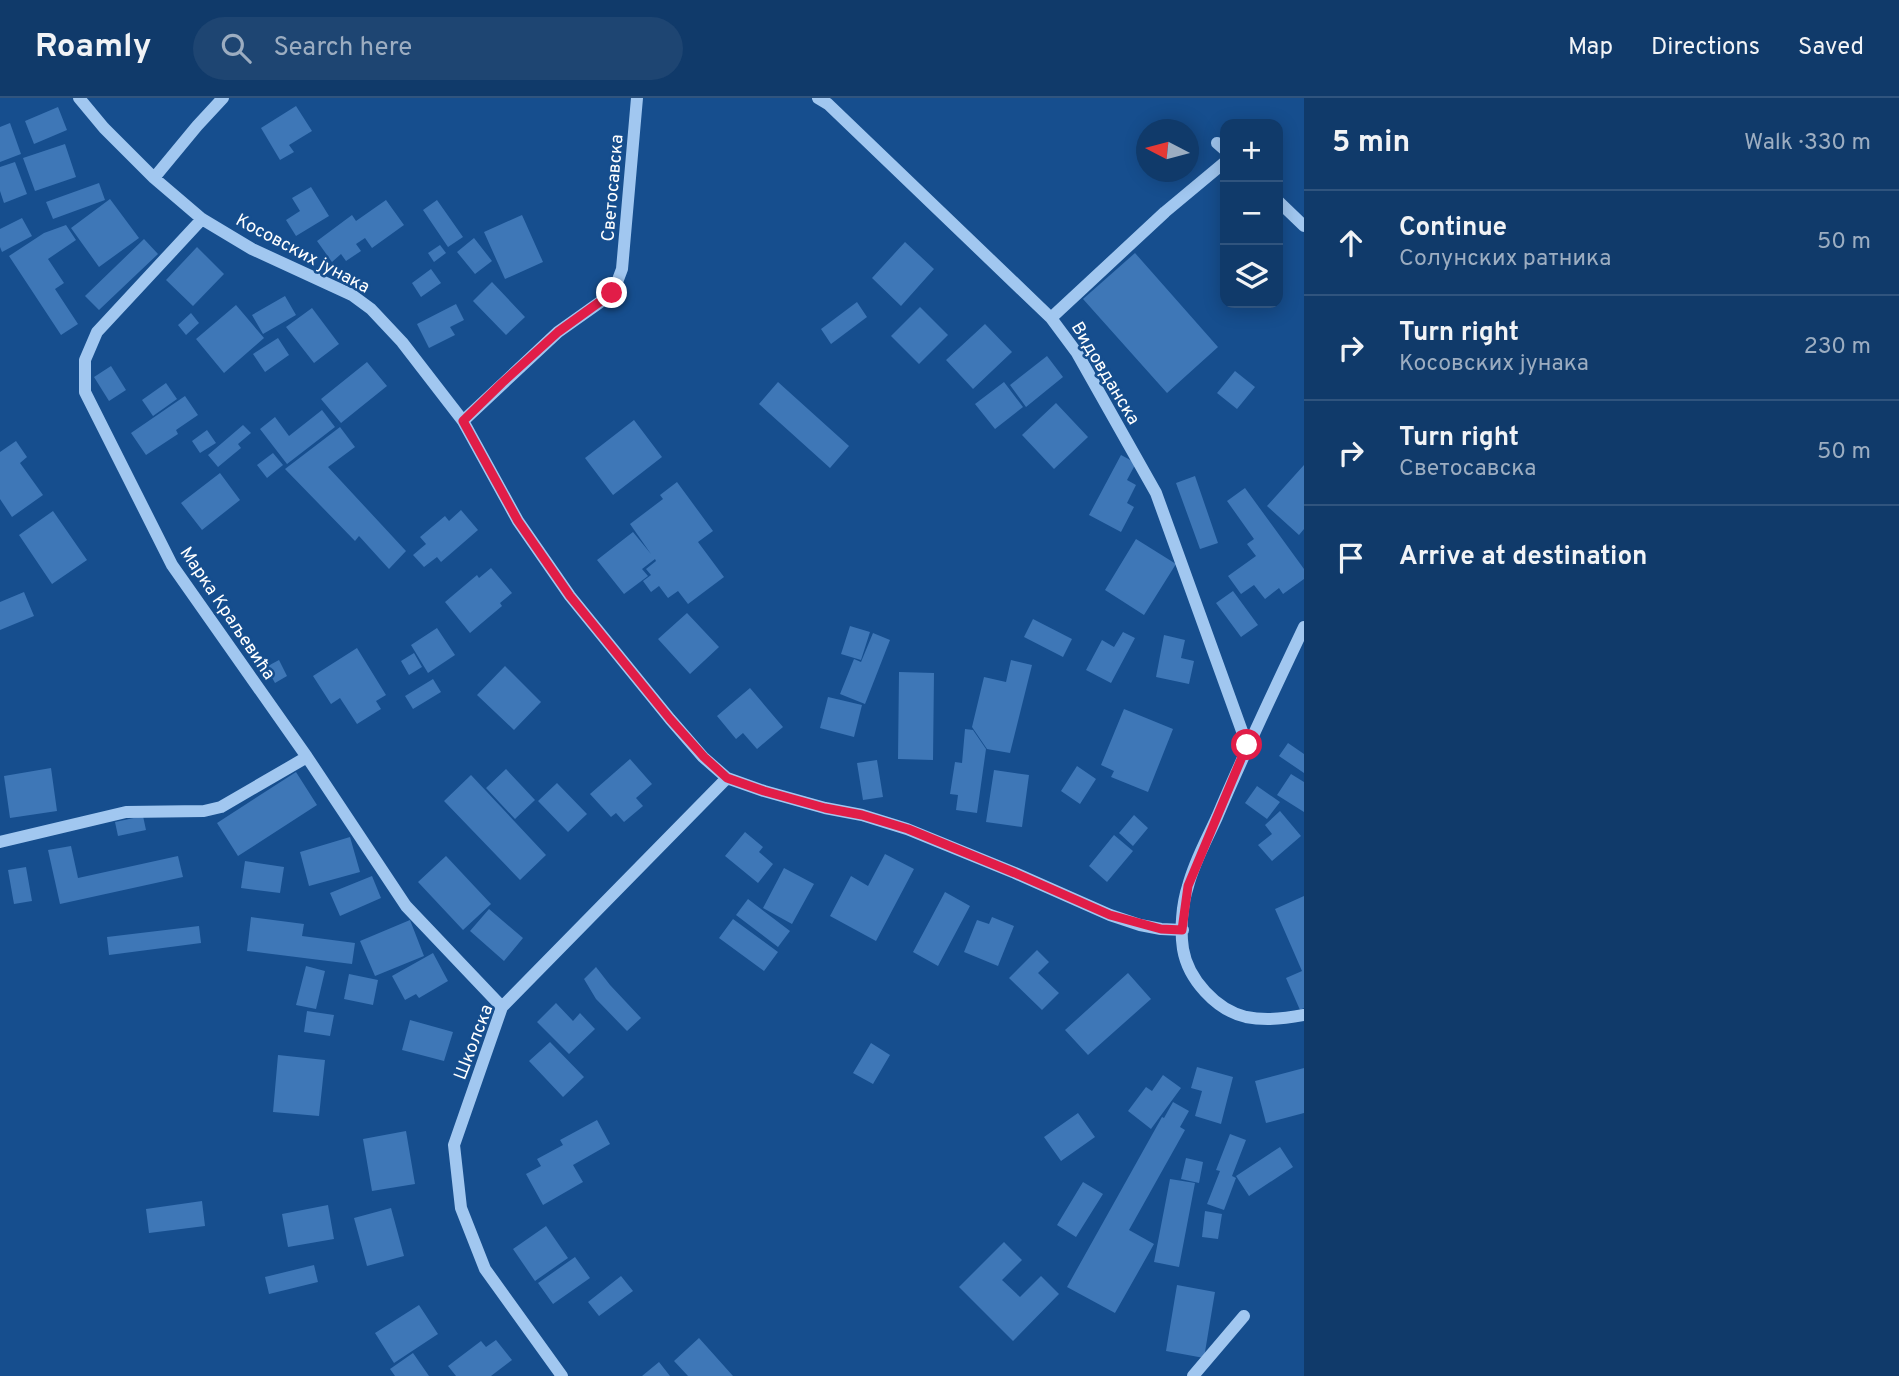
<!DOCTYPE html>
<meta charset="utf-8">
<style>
:root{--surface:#103a6a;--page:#1e4572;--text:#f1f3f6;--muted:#9cadc1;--line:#30547e}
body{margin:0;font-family:Overpass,sans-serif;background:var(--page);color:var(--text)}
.controls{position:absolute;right:21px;top:21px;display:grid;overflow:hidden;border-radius:14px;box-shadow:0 4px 18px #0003}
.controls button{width:63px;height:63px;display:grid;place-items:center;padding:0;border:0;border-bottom:2px solid var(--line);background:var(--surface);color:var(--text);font:35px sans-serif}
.compass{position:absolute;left:1136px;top:21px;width:63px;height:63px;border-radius:50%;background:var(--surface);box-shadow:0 4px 18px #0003;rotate:276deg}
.stop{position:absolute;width:21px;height:21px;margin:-16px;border:5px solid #e11d48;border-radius:50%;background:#fff}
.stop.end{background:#e11d48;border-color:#fff;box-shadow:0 2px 7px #0008}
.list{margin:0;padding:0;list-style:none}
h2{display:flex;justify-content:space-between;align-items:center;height:91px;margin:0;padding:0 28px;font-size:30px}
h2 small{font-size:23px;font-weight:400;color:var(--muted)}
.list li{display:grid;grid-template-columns:46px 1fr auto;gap:21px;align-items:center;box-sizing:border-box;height:105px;padding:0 28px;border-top:2px solid var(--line)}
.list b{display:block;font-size:26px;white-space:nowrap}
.list p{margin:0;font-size:23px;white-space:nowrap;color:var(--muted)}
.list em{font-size:23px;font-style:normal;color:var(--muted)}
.icon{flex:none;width:38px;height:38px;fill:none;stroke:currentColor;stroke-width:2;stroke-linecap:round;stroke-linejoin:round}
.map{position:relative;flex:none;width:1304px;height:1278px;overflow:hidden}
header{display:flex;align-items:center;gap:42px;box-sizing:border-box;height:98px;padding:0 35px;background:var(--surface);border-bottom:2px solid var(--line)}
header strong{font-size:33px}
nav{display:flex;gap:38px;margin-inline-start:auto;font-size:24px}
.search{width:490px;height:63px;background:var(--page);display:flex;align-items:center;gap:18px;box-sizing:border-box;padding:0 24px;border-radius:38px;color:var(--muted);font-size:26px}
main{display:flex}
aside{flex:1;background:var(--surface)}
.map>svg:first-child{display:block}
.building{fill:#3e77b7}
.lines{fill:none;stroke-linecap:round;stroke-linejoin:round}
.minor{stroke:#a1c7f0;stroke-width:12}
.route{stroke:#e11d48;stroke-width:9}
.labels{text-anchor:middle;stroke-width:5;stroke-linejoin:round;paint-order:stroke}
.street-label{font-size:18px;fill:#fff;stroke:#164e8e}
</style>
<header>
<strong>Roamly</strong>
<div class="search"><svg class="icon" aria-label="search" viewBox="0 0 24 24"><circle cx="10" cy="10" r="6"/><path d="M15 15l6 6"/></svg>Search here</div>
<nav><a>Map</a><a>Directions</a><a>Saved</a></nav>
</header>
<main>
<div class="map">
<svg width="1304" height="1278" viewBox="0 0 1304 1278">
<rect width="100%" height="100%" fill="#164e8e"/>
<path class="building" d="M 296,8 L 312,33 L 289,47 L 294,54 L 280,62 L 261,30 Z
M 58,9 L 67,32 L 34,46 L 25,23 Z
M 10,25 L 21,56 L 0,64 L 0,29 Z
M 65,46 L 76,79 L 35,93 L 23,60 Z
M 15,64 L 27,96 L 4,105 L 0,93 L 0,69 Z
M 99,85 L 105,102 L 53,121 L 46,104 Z
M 311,89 L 329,118 L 296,138 L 286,122 L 300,113 L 292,100 Z
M 110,101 L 139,140 L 99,169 L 71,130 Z
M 386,102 L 404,127 L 372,150 L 365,140 L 356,146 L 361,153 L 346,163 L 341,156 L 332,164 L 317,143 L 352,117 L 356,123 Z
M 437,102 L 463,139 L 448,149 L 423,112 Z
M 522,117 L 543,164 L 505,181 L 484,134 Z
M 22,120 L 32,138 L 2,154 L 0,149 L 0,131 Z
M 66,127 L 76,142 L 48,161 L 64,185 L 55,191 L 78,226 L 61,237 L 9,158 L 44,135 Z
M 474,140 L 492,163 L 475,176 L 457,154 Z
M 144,141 L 158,156 L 99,212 L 85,198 Z
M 905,144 L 934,171 L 901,208 L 872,180 Z
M 440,147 L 446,155 L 434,164 L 428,155 Z
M 197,149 L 224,176 L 193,208 L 166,182 Z
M 1135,155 L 1218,249 L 1167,295 L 1083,201 Z
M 431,171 L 441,185 L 421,199 L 412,185 Z
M 492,184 L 525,219 L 506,237 L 473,203 Z
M 285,198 L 296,217 L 263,236 L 252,217 Z
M 857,204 L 867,219 L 831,246 L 821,231 Z
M 456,206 L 464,222 L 450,229 L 455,237 L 429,250 L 417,226 Z
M 236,207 L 264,240 L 224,275 L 196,241 Z
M 920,209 L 948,237 L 919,266 L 891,238 Z
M 312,210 L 339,246 L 314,265 L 286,229 Z
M 191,215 L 199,225 L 186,237 L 178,227 Z
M 985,226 L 1012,254 L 973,291 L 946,262 Z
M 278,240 L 289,257 L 265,274 L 253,256 Z
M 1047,258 L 1063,279 L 1026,309 L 1010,287 Z
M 367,264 L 387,288 L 341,325 L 321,301 Z
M 111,268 L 126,292 L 109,303 L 94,279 Z
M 1235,273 L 1255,289 L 1237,311 L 1217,295 Z
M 778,284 L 849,348 L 830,370 L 759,306 Z
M 1004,284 L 1023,309 L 995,331 L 975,306 Z
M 166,285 L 177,301 L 153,318 L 142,302 Z
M 185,298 L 198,317 L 176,332 L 178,336 L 146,357 L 131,335 Z
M 1056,305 L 1088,339 L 1054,371 L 1022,337 Z
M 322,312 L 335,329 L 287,366 L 260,331 L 275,319 L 289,338 Z
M 634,322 L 662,359 L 613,397 L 585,360 Z
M 243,327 L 251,335 L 238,346 L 241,350 L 218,369 L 208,357 Z
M 340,329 L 355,349 L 328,369 L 406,453 L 389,471 L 359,438 L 355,443 L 285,371 Z
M 207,332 L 216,345 L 200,355 L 192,343 Z
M 16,343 L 27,359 L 20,365 L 43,397 L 12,419 L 0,401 L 0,354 Z
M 273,355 L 283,367 L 267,380 L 257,367 Z
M 1121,357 L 1136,365 L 1127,382 L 1136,387 L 1127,405 L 1134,409 L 1121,434 L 1089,417 Z
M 1304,367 L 1304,431 L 1299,437 L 1267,408 Z
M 220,375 L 240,402 L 202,432 L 181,405 Z
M 1195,378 L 1218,445 L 1200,451 L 1176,385 Z
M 677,384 L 713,433 L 698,444 L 724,479 L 688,506 L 678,493 L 668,500 L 659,488 L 651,494 L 643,483 L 651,477 L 646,471 L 656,463 L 655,461 L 642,471 L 648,478 L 624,496 L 597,462 L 633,434 L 651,456 L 630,426 L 663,401 L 660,397 Z
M 1245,390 L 1304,471 L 1304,481 L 1283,496 L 1279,490 L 1265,501 L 1254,487 L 1241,496 L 1228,478 L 1256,458 L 1247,446 L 1254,441 L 1227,403 Z
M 461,412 L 478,432 L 441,464 L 437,459 L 424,469 L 413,457 L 426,446 L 420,439 L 445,418 L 449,423 Z
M 53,413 L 87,462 L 52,486 L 19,437 Z
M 1136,441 L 1176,466 L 1144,517 L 1105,492 Z
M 491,470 L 512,495 L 500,505 L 502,508 L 470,535 L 445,504 L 477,477 L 479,480 Z
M 1233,493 L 1258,527 L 1241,539 L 1216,505 Z
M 24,494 L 34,518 L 0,532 L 0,504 Z
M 687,515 L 719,549 L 690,576 L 658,541 Z
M 1033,521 L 1072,541 L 1063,559 L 1024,539 Z
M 850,528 L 870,534 L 861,562 L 841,556 Z
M 437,530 L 455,557 L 428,575 L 411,547 Z
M 1123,534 L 1135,540 L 1111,585 L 1086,572 L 1102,542 L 1114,549 Z
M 873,535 L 890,542 L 865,606 L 840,596 L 854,561 L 861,564 Z
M 1164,537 L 1185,542 L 1181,560 L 1194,563 L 1189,586 L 1156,579 Z
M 357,550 L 386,597 L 376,603 L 381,611 L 357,626 L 340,600 L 331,606 L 313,578 Z
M 414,555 L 422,569 L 409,577 L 401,563 Z
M 279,562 L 287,578 L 275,585 L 266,569 Z
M 1011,562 L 1032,567 L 1010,655 L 987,651 L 972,629 L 984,579 L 1006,584 Z
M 505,568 L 541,604 L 514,632 L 477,597 Z
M 899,574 L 934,575 L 933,662 L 898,661 Z
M 433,581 L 441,594 L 413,611 L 405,598 Z
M 750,590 L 783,629 L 757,651 L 743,635 L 736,641 L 717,618 Z
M 828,599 L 862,607 L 854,639 L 820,630 Z
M 1124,611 L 1173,631 L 1148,694 L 1111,679 L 1114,673 L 1101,667 Z
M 965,631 L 973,632 L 986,651 L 977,715 L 956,712 L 958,697 L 950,696 L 955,664 L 962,665 Z
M 1288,645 L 1304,656 L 1304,675 L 1279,658 Z
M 630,661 L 652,686 L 636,700 L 643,708 L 624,724 L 616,715 L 611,719 L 590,696 Z
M 877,662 L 883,699 L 863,702 L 857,665 Z
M 1077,668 L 1096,681 L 1080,706 L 1061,693 Z
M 51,670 L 57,713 L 10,720 L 4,678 Z
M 506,671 L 535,702 L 515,721 L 486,690 Z
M 994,672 L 1029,677 L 1022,729 L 986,724 Z
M 296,674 L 317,707 L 238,758 L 217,725 Z
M 1291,676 L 1304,684 L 1304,714 L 1277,697 Z
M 471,677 L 546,757 L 520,782 L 444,703 Z
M 557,685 L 587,716 L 568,734 L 538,703 Z
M 1257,688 L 1280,704 L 1267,721 L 1245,705 Z
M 1280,713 L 1301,738 L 1272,763 L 1258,747 L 1272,736 L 1265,727 Z
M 1134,717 L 1148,730 L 1133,748 L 1119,735 Z
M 143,718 L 146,732 L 118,738 L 115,724 Z
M 745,734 L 763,749 L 759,754 L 773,766 L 758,785 L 725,758 Z
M 1114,737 L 1133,753 L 1107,784 L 1089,768 Z
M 350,739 L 360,774 L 309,788 L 300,754 Z
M 71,748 L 78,780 L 178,758 L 183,779 L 60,806 L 48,752 Z
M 885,756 L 914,771 L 876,843 L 830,818 L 851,778 L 868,788 Z
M 446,758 L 491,806 L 463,832 L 418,784 Z
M 245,763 L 284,769 L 280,795 L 241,790 Z
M 26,769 L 32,803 L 14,806 L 8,772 Z
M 784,770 L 814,786 L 792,826 L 763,810 Z
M 372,778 L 381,800 L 340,818 L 330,795 Z
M 945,794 L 970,808 L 938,868 L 913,854 Z
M 1304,798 L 1304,910 L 1300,912 L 1286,880 L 1302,873 L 1275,811 Z
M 748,801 L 790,833 L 778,849 L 736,817 Z
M 489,811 L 523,840 L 504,863 L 470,833 Z
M 251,819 L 304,826 L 302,838 L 355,845 L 352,866 L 247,853 Z
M 992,819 L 1014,828 L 998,868 L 964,854 L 977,822 L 989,826 Z
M 733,821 L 778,854 L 764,873 L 719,840 Z
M 410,822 L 424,858 L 375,878 L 360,843 Z
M 199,828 L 201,845 L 109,857 L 107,839 Z
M 1037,852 L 1049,864 L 1038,875 L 1059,895 L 1042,912 L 1009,880 Z
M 433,855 L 448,883 L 419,900 L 416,896 L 405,902 L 392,878 Z
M 306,868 L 325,873 L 316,911 L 296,907 Z
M 596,869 L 610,887 L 641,920 L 627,933 L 596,901 L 584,881 Z
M 1128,875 L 1151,901 L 1088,957 L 1065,932 Z
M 349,876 L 378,882 L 373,907 L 344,901 Z
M 556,905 L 573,923 L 580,915 L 595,931 L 569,956 L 537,924 Z
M 307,913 L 334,917 L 330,938 L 304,934 Z
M 410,922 L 453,934 L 444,963 L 402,952 Z
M 550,944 L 584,979 L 563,999 L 529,963 Z
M 871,945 L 890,957 L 873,986 L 853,975 Z
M 278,957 L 325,962 L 319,1018 L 273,1014 Z
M 1197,969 L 1233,979 L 1221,1026 L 1195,1018 L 1202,993 L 1191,990 Z
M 1304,970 L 1304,1015 L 1266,1025 L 1255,983 Z
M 1163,977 L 1181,990 L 1151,1031 L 1128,1013 L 1146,989 L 1152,993 Z
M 1173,1004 L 1189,1013 L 1180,1029 L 1185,1032 L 1129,1132 L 1154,1146 L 1115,1215 L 1067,1189 L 1162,1019 L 1164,1020 Z
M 1078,1015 L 1095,1039 L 1061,1063 L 1044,1039 Z
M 597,1022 L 610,1046 L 573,1067 L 583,1084 L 543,1107 L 526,1076 L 541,1068 L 537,1061 L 563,1047 L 560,1042 Z
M 406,1033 L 415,1086 L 372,1093 L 363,1041 Z
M 1230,1036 L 1246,1042 L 1232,1078 L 1236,1080 L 1224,1112 L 1207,1106 L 1220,1073 L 1216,1072 Z
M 1280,1049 L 1293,1069 L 1249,1098 L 1236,1078 Z
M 1186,1060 L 1203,1064 L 1199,1085 L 1181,1081 Z
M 1170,1081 L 1195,1085 L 1179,1169 L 1154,1164 Z
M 1083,1084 L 1103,1096 L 1076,1139 L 1057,1127 Z
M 202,1103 L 205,1128 L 149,1135 L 146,1111 Z
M 328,1107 L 334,1141 L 288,1149 L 282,1116 Z
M 391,1110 L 404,1158 L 367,1168 L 354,1120 Z
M 1205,1113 L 1222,1116 L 1218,1141 L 1202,1139 Z
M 546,1128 L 568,1160 L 535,1183 L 513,1151 Z
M 1004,1144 L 1022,1162 L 1002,1182 L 1020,1199 L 1041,1178 L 1059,1196 L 1013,1243 L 959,1189 Z
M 575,1159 L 590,1180 L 553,1206 L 538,1185 Z
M 314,1167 L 318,1184 L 269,1196 L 265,1179 Z
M 621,1178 L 633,1193 L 599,1218 L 588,1204 Z
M 1177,1187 L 1215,1194 L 1204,1260 L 1166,1253 Z
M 419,1207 L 438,1236 L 394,1265 L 375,1235 Z
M 699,1240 L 733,1278 L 688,1278 L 674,1263 Z
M 496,1242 L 512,1262 L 491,1278 L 456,1278 L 448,1268 L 481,1243 L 486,1249 Z
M 413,1255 L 429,1278 L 395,1278 L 390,1271 Z
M 659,1264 L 670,1278 L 642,1278 Z"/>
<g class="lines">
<path class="minor" d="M 79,0 L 104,30 L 154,80 L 202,121 L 252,151 L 352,197 L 371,211 L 402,244 L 463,323 L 518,423 L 570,498 L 670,621 L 703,659 L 727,680 L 764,693 L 825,710 L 862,717 L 907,731 L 1015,775 L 1110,817 L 1140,827 L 1161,831 L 1183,832
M 818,0 L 828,6 L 1051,220 L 1077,255 L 1156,395 L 1247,647
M 1217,45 L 1225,52
M 154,80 L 197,28 L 223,0
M 1278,103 L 1304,128
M 202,121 L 97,234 L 85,262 L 85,294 L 172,467 L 307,659 L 406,808 L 502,909
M 1051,220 L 1165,114 L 1225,64
M 463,323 L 558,234 L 613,195 L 622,171 L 637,0
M 1304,529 C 1274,592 1244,655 1217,719 C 1207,741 1194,764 1188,788 C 1182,806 1180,832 1183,851 C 1188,881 1216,912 1246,919 C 1266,923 1284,921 1304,917
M 0,744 L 126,714 L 204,713 L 221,709 L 307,659
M 562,1278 L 485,1171 L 461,1110 L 454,1047 L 502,909 L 727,680
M 1193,1278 L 1244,1218"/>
</g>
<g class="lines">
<path class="route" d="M 612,195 L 558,234 L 502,285 L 463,323 L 518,423 L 570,498 L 670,621 L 704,659 L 727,680 L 764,693 L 825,710 L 862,717 L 908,731 L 1015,775 L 1110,817 L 1161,831 L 1182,832 L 1188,788 L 1247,647"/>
</g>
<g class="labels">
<g class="street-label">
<text transform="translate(612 90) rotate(-85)" y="6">Светосавска</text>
<text transform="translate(303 155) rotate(28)" y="6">Косовских јунака</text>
<text transform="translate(1106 275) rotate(59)" y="6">Видовданска</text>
<text transform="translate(228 515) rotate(56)" y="6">Марка Краљевића</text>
<text transform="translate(473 944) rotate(-69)" y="6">Школска</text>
</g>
</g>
</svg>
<div class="controls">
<button>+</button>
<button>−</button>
<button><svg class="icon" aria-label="layers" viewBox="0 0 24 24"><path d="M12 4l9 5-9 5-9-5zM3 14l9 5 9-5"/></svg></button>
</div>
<svg class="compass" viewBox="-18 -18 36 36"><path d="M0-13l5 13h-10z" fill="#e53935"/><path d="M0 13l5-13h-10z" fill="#9cadc1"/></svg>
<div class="stop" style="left:1247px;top:647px"></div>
<div class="stop end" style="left:612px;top:195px"></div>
</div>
<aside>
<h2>5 min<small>Walk · 330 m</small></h2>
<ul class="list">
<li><svg class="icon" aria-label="ahead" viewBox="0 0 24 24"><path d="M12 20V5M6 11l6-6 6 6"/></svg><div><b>Continue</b><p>Солунских ратника</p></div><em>50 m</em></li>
<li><svg class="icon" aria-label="right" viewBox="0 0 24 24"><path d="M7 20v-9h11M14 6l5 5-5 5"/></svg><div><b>Turn right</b><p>Косовских јунака</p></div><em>230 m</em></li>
<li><svg class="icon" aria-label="right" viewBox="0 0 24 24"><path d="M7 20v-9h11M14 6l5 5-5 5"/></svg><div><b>Turn right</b><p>Светосавска</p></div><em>50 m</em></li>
<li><svg class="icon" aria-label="arrive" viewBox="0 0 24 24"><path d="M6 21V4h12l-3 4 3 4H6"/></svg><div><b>Arrive at destination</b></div></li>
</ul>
</aside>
</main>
